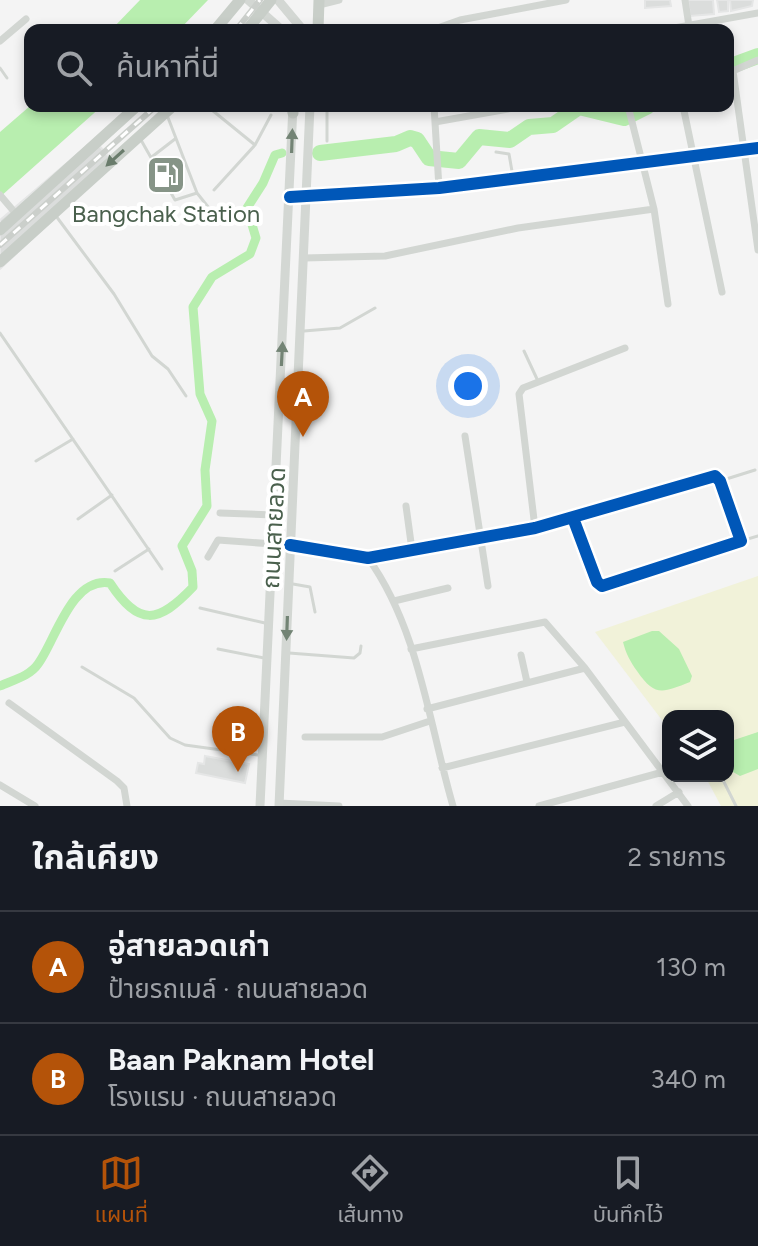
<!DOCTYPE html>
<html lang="th">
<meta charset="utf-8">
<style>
:root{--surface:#171b24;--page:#242831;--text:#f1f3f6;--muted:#9ea1a6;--line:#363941;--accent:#b45309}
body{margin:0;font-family:Figtree,"Noto Sans Thai",sans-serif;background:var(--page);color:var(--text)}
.controls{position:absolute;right:24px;bottom:24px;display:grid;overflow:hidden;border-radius:16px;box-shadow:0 4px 12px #0003}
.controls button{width:72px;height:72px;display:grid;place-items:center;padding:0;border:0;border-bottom:2px solid var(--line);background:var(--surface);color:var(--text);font:40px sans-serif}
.you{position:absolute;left:468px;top:386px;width:28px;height:28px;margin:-20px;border:6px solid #fff;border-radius:50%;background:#1a73e8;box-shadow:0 0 0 12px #1a73e833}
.badge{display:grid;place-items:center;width:52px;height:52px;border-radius:50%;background:var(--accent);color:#fff;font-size:26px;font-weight:700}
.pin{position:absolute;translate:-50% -66px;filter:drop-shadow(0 2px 4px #0008)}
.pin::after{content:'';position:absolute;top:42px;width:28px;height:24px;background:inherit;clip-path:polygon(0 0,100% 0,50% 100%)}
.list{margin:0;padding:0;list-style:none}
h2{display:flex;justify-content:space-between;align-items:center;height:104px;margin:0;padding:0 32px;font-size:34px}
h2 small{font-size:26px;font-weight:400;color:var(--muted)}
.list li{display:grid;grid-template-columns:52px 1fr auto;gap:24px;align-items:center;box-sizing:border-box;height:112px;padding:0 32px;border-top:2px solid var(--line)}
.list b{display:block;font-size:30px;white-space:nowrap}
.list p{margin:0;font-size:26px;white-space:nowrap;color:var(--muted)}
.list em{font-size:26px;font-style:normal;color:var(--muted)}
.icon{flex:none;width:44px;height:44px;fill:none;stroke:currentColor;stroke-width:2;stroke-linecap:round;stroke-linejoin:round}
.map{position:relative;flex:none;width:758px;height:806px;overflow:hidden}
.search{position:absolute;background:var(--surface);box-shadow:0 4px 12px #0003;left:24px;right:24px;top:24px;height:88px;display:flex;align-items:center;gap:20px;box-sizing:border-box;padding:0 28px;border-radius:16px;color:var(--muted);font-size:30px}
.sheet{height:328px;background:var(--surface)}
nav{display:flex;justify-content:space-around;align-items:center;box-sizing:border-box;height:112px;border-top:2px solid var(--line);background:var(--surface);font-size:22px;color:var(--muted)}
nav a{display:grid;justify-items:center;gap:4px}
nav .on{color:var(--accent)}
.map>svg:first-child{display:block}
.green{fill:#f1f2d9}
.water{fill:#b8eeaf}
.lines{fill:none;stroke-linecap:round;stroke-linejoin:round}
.canal{stroke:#b8eeaf;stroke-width:9}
.river{stroke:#b8eeaf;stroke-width:16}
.building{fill:#dbdddc;stroke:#e5e6e6;stroke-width:2}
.service{stroke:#d2d6d2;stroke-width:3}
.minor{stroke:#d2d6d2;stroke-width:7}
.secondary{stroke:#d3d7d3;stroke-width:9}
.trunk{stroke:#c8cec8;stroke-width:11}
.rail-casing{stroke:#cbcfcb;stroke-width:6}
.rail{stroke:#fff;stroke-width:3;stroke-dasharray:9;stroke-linecap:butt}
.cycleway-casing{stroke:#fff;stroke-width:17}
.cycleway{stroke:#0057b8;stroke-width:12}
.oneway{fill:#738475}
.oneway2{fill:#6a7c6c}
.labels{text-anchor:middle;stroke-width:8;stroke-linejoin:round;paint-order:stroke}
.poi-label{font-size:24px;fill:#4a604d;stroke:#fff}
.street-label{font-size:24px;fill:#4a604d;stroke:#fff}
</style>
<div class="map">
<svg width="758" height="806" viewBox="0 0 758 806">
<rect width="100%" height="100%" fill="#f4f4f4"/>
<path class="green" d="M 758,576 L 758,806 L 721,806 L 705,776 L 728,776 L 728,716 L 668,716 L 668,728 L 595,632 Z"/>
<path class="water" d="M 140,0 L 208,0 L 179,30 L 111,30 Z
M 30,106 L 102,106 L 0,197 L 0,132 Z
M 652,631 L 659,631 L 679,649 L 692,676 L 690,682 C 662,693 655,697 637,671 C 630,661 626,654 623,642 Z
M 758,732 L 758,769 L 740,776 L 728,769 L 728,742 Z"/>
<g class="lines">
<path class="canal" d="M 0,686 C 13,680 30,676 38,664 C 55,642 71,576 110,583 C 139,627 158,624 193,587 L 192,571 L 182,546 L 207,506 L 205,470 L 212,421 L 200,394 L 193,307 L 212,277 L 250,254 L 256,238 L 247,208 L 263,183 L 275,155 L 282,153"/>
<path class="river" d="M 728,67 L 758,56
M 320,153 L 396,144 L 410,138 L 417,140 L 429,158 L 459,161 L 479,137 L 510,140 L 529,127 L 553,125 L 579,107 L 624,118 L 648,106"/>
</g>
<path class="building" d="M 645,0 L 670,0 L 671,6 L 645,8 Z
M 688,0 L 713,0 L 714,14 L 690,16 Z
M 717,0 L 728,0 L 728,11 L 719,12 Z
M 730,0 L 753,0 L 752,6 L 731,11 Z
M 94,140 L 114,162 L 0,269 L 0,220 Z
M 205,756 L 249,764 L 245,783 L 196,773 L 198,763 L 204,764 Z"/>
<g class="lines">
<path class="service" d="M 0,68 L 7,78
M 207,106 L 255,145
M 141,140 L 175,200 L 197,193 L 167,115
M 327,141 L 327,106
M 496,152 L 509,154 L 513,177
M 153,156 L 175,139
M 214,190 L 255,145 L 271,115
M 197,193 L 209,208
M 56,216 L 114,294 L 152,356 L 168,369 L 186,396
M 304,331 L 340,328 L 375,308
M 0,333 L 162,569
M 524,351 L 537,379
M 36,461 L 73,439
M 720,481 L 755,470
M 78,519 L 112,495
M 741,541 L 758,536
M 115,571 L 149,549
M 293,584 L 310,587 L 315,612
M 200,608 L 265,623
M 218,649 L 264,658
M 289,653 L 354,658 L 360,653 L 361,646
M 82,667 L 134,698 L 170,738 L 185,745 L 258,755
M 721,776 L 736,806"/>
<path class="minor" d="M 685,0 L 689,26
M 319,5 L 339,0
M 432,30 L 460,20 L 566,0
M 663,30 L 758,13
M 0,41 L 26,19
M 733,71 L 758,250
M 728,73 L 758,60
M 434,106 L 439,188
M 628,106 L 654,209
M 683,106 L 722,292
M 435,122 L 525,106
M 0,195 L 17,215
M 290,197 L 439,188 L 758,148
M 304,258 L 385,256 L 518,228 L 654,209 L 668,304
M 465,436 L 488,586
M 406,506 L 412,550
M 220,513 L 274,515
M 535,528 L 519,394 L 523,388 L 625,348
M 290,545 L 368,558 L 535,528 L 715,476 L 720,481 L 741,541 L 602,586 L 597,582 L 573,518
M 208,557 L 218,540 L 273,544
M 368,558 C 419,629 429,724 453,806
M 394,601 L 448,588
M 411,649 L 545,622 L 585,668 L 688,806
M 521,655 L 527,682
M 9,703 L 117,781 L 124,788 L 127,806
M 427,709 L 585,668
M 305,737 L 382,737 L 430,721
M 442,768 L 625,722
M 0,785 L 35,806
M 279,803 L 339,806
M 539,806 L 663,772
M 656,806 L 679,792"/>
<path class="secondary" d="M 248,0 L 282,30
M 278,0 L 303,30
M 260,806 L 293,106
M 279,806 L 310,106"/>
<path class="trunk" d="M 215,30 L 240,0
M 247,30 L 271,0
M 318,30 L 319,0
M 292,106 L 293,113
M 0,230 L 137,106
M 0,262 L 173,106"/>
<g class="rail-casing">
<path id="rail" d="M 236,30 L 260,0
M 0,245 L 156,106"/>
</g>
<use href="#rail" class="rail"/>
<g class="cycleway-casing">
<path id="cycleway" d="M 290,197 L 439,188 L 758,148
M 290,545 L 368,558 L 535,528 L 715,476 L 720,481 L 741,541 L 602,586 L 597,582 L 573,518"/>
</g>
<use href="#cycleway" class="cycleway"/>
</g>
<defs><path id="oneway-solid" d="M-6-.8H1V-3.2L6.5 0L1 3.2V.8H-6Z" transform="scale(2)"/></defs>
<g class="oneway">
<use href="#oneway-solid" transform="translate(292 141) rotate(-88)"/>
<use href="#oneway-solid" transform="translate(282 354) rotate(-87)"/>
<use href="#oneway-solid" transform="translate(287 628) rotate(92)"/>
</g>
<use class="oneway2" href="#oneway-solid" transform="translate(115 158) rotate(138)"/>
<defs>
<g id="fuel-square" transform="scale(2)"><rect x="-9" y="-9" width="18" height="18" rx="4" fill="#869487" stroke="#fff"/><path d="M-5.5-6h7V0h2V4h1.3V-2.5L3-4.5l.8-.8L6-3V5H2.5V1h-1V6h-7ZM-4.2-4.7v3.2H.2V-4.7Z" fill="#fff"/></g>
</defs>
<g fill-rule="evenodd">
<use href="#fuel-square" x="166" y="175"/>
</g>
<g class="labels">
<g class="poi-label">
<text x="166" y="222">Bangchak Station</text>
</g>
<g class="street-label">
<text transform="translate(274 528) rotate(-87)" y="8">ถนนสายลวด</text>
</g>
</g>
</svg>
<div class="controls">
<button><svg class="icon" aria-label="layers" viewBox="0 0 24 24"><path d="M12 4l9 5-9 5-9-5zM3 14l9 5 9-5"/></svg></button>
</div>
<div class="you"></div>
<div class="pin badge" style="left:303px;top:437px">A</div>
<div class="pin badge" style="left:238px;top:772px">B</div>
<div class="search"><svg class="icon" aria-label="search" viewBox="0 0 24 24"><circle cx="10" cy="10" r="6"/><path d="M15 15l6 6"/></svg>ค้นหาที่นี่</div>
</div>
<section class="sheet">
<h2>ใกล้เคียง<small>2 รายการ</small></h2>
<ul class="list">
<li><span class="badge">A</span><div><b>อู่สายลวดเก่า</b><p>ป้ายรถเมล์ · ถนนสายลวด</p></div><em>130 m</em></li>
<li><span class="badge">B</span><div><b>Baan Paknam Hotel</b><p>โรงแรม · ถนนสายลวด</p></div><em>340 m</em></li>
</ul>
</section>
<nav>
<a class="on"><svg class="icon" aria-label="map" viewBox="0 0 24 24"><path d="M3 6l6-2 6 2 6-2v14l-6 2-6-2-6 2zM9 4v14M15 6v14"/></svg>แผนที่</a>
<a><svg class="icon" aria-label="directions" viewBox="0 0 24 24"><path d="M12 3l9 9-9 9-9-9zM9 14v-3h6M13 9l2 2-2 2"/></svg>เส้นทาง</a>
<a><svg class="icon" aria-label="saved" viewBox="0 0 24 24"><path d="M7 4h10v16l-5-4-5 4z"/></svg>บันทึกไว้</a>
</nav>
